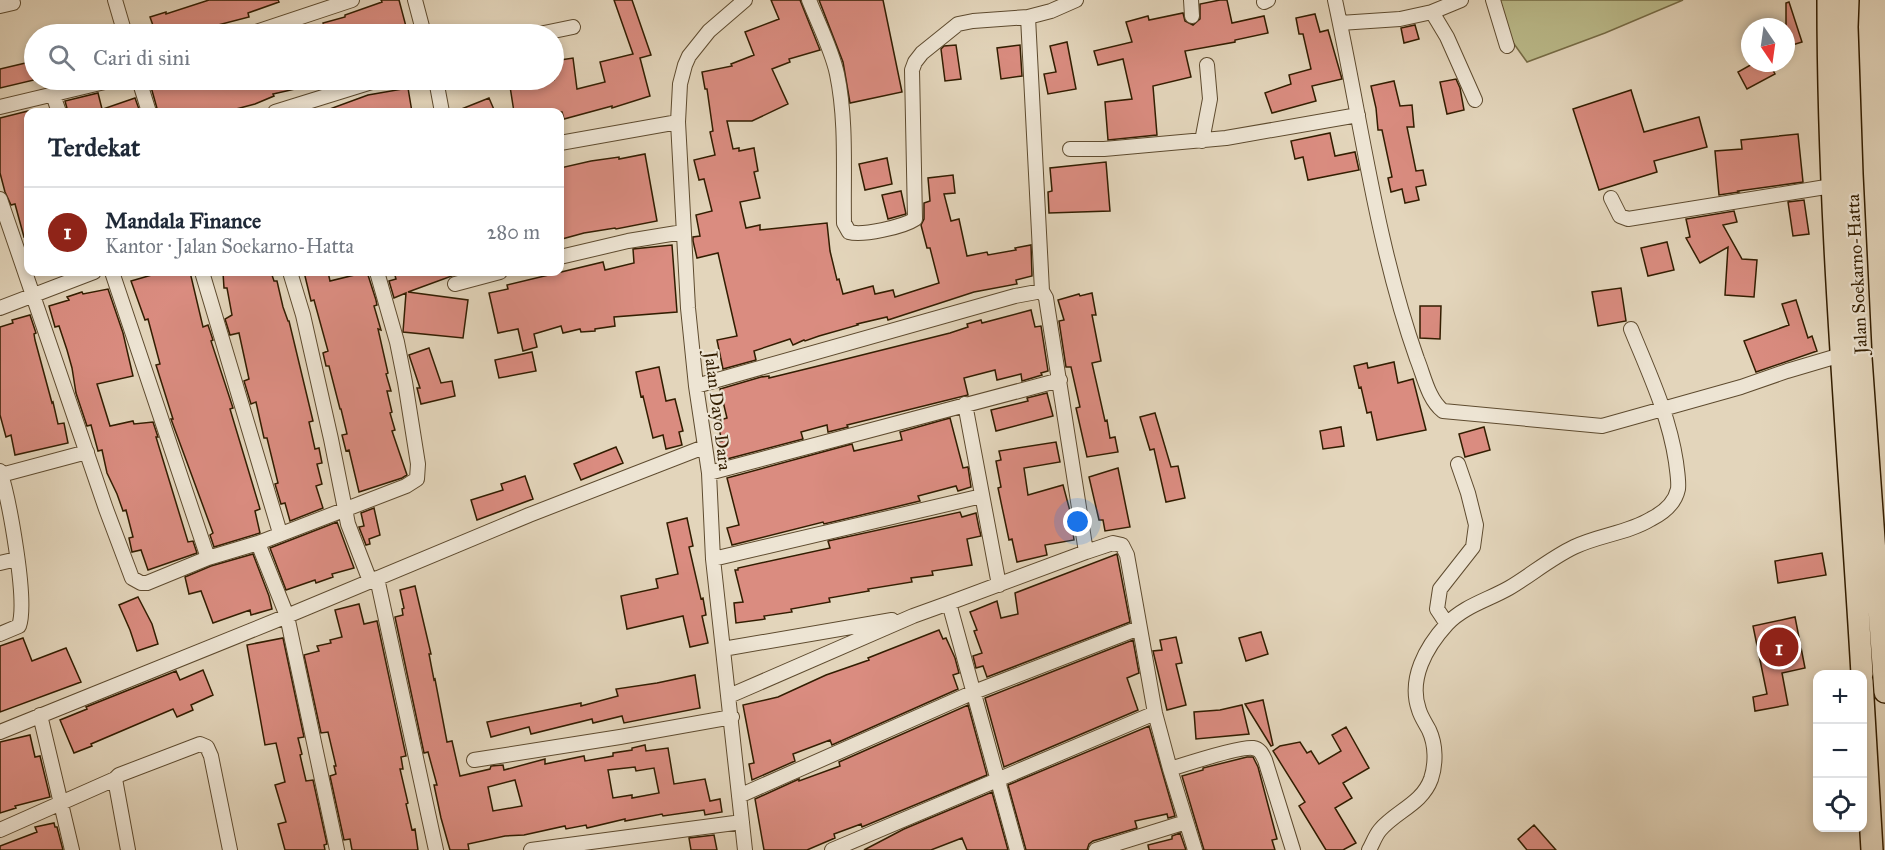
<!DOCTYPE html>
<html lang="id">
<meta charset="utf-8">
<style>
:root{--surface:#fff;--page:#f6f6f7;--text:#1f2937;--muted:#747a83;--line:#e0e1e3;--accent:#8f2418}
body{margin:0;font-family:"IM FELL Great Primer",serif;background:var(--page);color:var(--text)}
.controls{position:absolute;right:18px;bottom:18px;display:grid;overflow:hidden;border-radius:12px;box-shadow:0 3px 9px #0003}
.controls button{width:54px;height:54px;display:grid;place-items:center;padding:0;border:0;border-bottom:2px solid var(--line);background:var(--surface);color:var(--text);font:30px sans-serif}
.compass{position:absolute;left:1741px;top:18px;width:54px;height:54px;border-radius:50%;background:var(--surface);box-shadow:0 3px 9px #0003;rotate:167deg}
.you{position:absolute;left:1078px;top:522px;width:21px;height:21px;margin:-15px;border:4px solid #fff;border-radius:50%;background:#1a73e8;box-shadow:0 0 0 9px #1a73e833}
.badge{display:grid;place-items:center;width:39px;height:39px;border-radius:50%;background:var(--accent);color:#fff;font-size:20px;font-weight:700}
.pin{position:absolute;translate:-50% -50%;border:3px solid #fff;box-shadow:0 2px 6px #0006}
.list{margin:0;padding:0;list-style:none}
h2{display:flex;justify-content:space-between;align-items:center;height:78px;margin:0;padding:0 24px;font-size:26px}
h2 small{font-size:20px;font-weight:400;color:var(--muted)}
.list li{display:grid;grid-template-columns:39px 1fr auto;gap:18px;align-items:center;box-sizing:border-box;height:90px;padding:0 24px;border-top:2px solid var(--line)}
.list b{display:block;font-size:22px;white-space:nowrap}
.list p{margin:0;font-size:20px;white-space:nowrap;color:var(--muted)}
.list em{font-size:20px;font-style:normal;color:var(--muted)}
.icon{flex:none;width:33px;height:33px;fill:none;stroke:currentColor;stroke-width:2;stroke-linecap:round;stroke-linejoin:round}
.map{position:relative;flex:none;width:1885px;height:850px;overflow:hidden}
.search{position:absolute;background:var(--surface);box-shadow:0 3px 9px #0003;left:24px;top:24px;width:540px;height:66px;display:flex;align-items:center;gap:15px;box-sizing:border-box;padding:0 21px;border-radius:33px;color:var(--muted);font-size:22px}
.panel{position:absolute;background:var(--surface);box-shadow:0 3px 9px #0003;left:24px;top:108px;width:540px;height:168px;border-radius:12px}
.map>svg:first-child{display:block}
.green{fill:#bbbb8b;stroke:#766c46;stroke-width:1.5}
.building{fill:#da8c80;stroke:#321d00;stroke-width:1.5;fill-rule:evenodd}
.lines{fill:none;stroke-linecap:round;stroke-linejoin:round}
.street-casing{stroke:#5e4b2f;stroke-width:16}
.primary-casing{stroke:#321d00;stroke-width:24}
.street{stroke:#ede4d3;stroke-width:14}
.primary{stroke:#e3d5bb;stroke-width:21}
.labels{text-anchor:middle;stroke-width:4.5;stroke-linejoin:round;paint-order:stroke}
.street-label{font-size:18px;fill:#321d00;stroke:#ede4d3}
</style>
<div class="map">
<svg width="1885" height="850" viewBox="0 0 1885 850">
<rect width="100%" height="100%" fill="#e3d5bb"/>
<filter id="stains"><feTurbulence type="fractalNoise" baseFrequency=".00333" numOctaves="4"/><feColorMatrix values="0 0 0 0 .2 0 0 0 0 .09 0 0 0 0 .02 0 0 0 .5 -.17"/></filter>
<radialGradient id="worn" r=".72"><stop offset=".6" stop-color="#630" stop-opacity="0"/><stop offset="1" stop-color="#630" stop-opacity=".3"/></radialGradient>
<path class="green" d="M 1487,0 L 1683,0 L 1605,33 L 1527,62 L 1489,9 Z"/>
<path class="building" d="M 209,0 L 278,0 L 279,2 L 248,13 L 249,17 L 214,26 L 215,29 L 200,34 L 180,34 L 179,30 L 166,34 L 156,34 L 150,17 L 166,12 L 166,14 Z
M 381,0 L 399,0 L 408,34 L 326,34 L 323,23 L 345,17 L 345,15 L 382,2 Z
M 614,0 L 632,0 L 651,55 L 640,58 L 650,96 L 612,108 L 612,106 L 564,119 L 562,112 L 514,112 L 509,80 L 554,80 L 554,61 L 573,58 L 577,89 L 605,82 L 600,62 L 633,54 Z
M 771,0 L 800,0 L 820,50 L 789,59 L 790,62 L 772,69 L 788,104 L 752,121 L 727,121 L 733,149 L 739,148 L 739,151 L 754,148 L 758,171 L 754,172 L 760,198 L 740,202 L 746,228 L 760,225 L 760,230 L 827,223 L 830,251 L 837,280 L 839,279 L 843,294 L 873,286 L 875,294 L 893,290 L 895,297 L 939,283 L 930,248 L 927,248 L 921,225 L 924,219 L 924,203 L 930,201 L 928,178 L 953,175 L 955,193 L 944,194 L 951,221 L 959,219 L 967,256 L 987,252 L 988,255 L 1016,250 L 1015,248 L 1031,245 L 1032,276 L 1016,280 L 1017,284 L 974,292 L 888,320 L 887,317 L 857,324 L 858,325 L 819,336 L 805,341 L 804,340 L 793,345 L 790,339 L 754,351 L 756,360 L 723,369 L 717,340 L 737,336 L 718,253 L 697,258 L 693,241 L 693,237 L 700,236 L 696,215 L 712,211 L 704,179 L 699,180 L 694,160 L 715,155 L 710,132 L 713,131 L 707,89 L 705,89 L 702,72 L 732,66 L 731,64 L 754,55 L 745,32 L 779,19 Z
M 819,0 L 883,0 L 902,92 L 850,103 L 843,62 Z
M 1220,0 L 1227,0 L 1232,23 L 1264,16 L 1268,33 L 1235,40 L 1235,42 L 1185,51 L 1191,77 L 1153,86 L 1157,135 L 1108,140 L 1105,102 L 1132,99 L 1123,59 L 1098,65 L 1094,51 L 1132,42 L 1126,22 L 1148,16 L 1149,20 L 1183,13 L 1185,21 L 1193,25 L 1200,19 L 1200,4 Z
M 1789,2 L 1802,42 L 1786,47 L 1786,3 Z
M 1315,14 L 1320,32 L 1328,30 L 1342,79 L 1312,86 L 1316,101 L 1272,113 L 1265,93 L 1291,84 L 1289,75 L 1311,69 L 1303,34 L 1299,34 L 1296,18 Z
M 1415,25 L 1419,39 L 1404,43 L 1401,28 Z
M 1067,42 L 1076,89 L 1048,94 L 1044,74 L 1056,72 L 1050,46 Z
M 956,45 L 961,79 L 945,81 L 941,49 L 944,46 Z
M 1020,45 L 1022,76 L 1001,79 L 997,48 Z
M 34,61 L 34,80 L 0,88 L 0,69 Z
M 1754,63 L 1769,63 L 1775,74 L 1747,89 L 1738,72 Z
M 1456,79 L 1460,88 L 1464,110 L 1447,114 L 1440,82 Z
M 168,80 L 312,80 L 313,85 L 273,94 L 274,96 L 255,104 L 236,109 L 237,112 L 158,112 L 151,87 Z
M 1394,81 L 1400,106 L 1412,105 L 1414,127 L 1407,127 L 1416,171 L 1423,170 L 1426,185 L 1416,187 L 1419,200 L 1405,203 L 1402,189 L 1391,192 L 1388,178 L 1392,177 L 1382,130 L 1378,130 L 1376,108 L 1371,86 Z
M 408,88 L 412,112 L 327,112 L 327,110 L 368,95 Z
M 1631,90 L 1644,132 L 1699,117 L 1707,147 L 1654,161 L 1657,172 L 1599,190 L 1573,109 Z
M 98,93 L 102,109 L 88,112 L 68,112 L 65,101 Z
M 135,98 L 140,112 L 100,112 L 100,110 Z
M 489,98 L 495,112 L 454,112 Z
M 28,111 L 28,236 L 24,237 L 15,204 L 11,205 L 5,192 L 0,173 L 0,118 Z
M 1330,133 L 1335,156 L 1355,152 L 1359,170 L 1308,180 L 1303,157 L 1295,159 L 1291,141 Z
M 1798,134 L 1803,182 L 1738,191 L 1739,192 L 1719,195 L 1715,151 L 1742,149 L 1741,140 Z
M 645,154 L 657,221 L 616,229 L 615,228 L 584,233 L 562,239 L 560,230 L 560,168 L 591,161 L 619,157 L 619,159 Z
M 887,158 L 892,184 L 865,190 L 859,164 Z
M 1106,162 L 1110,211 L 1049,213 L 1048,192 L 1052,191 L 1050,168 Z
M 901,191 L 906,214 L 888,219 L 882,195 Z
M 1804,200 L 1809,234 L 1793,236 L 1788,202 Z
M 1734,211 L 1737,222 L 1723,225 L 1742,259 L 1757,260 L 1754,297 L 1725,295 L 1728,247 L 1700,263 L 1686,238 L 1690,237 L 1686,219 Z
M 1667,242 L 1674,270 L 1648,276 L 1641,248 Z
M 672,245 L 677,312 L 614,317 L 615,326 L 595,329 L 595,331 L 581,332 L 580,329 L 563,333 L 561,326 L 534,334 L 537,347 L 523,351 L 518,329 L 498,333 L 489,293 L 508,289 L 507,285 L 603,262 L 605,270 L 634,263 L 633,249 Z
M 162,272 L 190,272 L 203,327 L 208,325 L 213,340 L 211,341 L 233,408 L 230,409 L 260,509 L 255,511 L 260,533 L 214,547 L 210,535 L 213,533 L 171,419 L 173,419 L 156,365 L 160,364 L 148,319 L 145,320 L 131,281 Z
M 254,272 L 271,272 L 274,281 L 277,281 L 283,307 L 288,321 L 289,321 L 313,421 L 309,422 L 315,449 L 319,448 L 322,463 L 317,464 L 322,484 L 316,486 L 323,508 L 290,521 L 285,503 L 281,504 L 275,484 L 278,483 L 267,438 L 264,438 L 256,402 L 251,404 L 244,381 L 249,379 L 239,333 L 230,335 L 225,319 L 232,315 L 227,288 L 224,288 L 223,273 Z
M 304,272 L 328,272 L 330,281 L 367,272 L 376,300 L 377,305 L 374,306 L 381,330 L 378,329 L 388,373 L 386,374 L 391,391 L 387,391 L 392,412 L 390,413 L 395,430 L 392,431 L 407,475 L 402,478 L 359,492 L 349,450 L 346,451 L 342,435 L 347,434 L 341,409 L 340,409 L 329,366 L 326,366 L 323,353 L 328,351 L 314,300 L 311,301 Z
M 394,272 L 460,272 L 460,273 L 408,292 L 468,300 L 463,338 L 403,332 L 406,293 L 394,298 L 389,281 L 396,279 Z
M 1621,288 L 1626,321 L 1598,326 L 1592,292 Z
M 108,289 L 123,333 L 133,376 L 97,384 L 110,426 L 133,421 L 134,424 L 153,422 L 158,437 L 156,437 L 188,542 L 193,541 L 197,553 L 148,570 L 141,550 L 132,552 L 129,538 L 133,537 L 126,510 L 123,511 L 117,494 L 107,473 L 102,450 L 98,451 L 91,425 L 87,426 L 76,393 L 72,368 L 67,350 L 59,326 L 55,327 L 49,306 L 69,300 L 67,297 L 82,292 L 83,294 Z
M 1092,293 L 1096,315 L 1092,315 L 1101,361 L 1092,363 L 1105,421 L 1107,420 L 1110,438 L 1115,437 L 1118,452 L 1087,457 L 1076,408 L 1080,407 L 1071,367 L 1066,367 L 1059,321 L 1064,320 L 1058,300 L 1079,294 L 1080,296 Z
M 1796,300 L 1808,338 L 1812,336 L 1817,351 L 1756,372 L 1744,341 L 1789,325 L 1782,304 Z
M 1420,306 L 1441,306 L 1440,339 L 1420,338 Z
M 1031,310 L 1035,327 L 1041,326 L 1048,371 L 1041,373 L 1042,375 L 1022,381 L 1021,374 L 997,380 L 995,370 L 964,378 L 968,395 L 847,425 L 848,427 L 828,432 L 827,425 L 801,432 L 803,439 L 723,460 L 718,442 L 722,441 L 717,421 L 727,418 L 720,389 L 761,377 L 769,376 L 769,378 L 814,367 L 950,333 L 968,327 L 967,324 L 981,320 L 982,323 Z
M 30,315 L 36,333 L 34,334 L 35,340 L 52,403 L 53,402 L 58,424 L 64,423 L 68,443 L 15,455 L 11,435 L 6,437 L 0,415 L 0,327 L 13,323 L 12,320 Z
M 429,348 L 441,383 L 452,381 L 455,396 L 421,404 L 417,388 L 420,388 L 409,355 Z
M 532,352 L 536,371 L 499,378 L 495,360 Z
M 1394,362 L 1398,383 L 1413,379 L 1426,430 L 1377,440 L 1371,412 L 1367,413 L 1361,387 L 1359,388 L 1354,366 L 1367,363 L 1368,368 Z
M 659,367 L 666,401 L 675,399 L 683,431 L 679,432 L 682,445 L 666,449 L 663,435 L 653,438 L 643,396 L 641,397 L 636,372 Z
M 1047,393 L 1053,416 L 996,431 L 991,410 L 1028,401 L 1027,398 Z
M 1155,413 L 1171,467 L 1178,466 L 1185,498 L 1166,502 L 1154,449 L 1150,450 L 1140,417 Z
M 950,418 L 963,468 L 968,467 L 971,487 L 958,491 L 956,486 L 918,496 L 920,501 L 824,524 L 823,522 L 732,545 L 727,528 L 739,525 L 727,478 L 852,444 L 854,451 L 902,440 L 900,432 Z
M 1341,427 L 1344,446 L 1323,449 L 1320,431 Z
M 1484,427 L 1490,450 L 1465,457 L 1459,434 Z
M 1056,442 L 1060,462 L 1024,468 L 1028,495 L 1063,485 L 1070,511 L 1074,540 L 1045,545 L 1047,555 L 1017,562 L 1012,539 L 1009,540 L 998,488 L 1001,487 L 996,461 L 1001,460 L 999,451 Z
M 616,447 L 623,463 L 581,480 L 574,464 Z
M 1118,468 L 1130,527 L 1105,531 L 1103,520 L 1099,520 L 1089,477 Z
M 525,476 L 533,499 L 477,520 L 471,500 L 503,490 L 501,484 Z
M 374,508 L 380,535 L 369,539 L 370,544 L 366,545 L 359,527 L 364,526 L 361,513 Z
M 960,512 L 962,517 L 976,513 L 979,528 L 981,536 L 967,539 L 972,565 L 932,571 L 933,575 L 911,578 L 912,582 L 868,589 L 869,591 L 829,598 L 830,602 L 791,609 L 792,612 L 764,616 L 765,619 L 736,623 L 734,603 L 743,602 L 735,570 L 738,570 L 738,568 L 830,548 L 828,541 Z
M 687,518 L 693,546 L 689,547 L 701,599 L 703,598 L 706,615 L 702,616 L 708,643 L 690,647 L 683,616 L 627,629 L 621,596 L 658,588 L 656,579 L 678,574 L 667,523 Z
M 337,522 L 354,568 L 332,574 L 333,577 L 316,583 L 315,580 L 286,590 L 270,548 Z
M 1822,553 L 1826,575 L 1778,583 L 1775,561 Z
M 253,554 L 269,596 L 272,609 L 251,615 L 250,610 L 213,623 L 201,591 L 189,594 L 185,577 L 211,566 Z
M 1117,554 L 1130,622 L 987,677 L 983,666 L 976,668 L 973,656 L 982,653 L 974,631 L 977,630 L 970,612 L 997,601 L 1001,618 L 1018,614 L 1015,593 Z
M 415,586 L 431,654 L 429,654 L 434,680 L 435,679 L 447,742 L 452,741 L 460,776 L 490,769 L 491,766 L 503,765 L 504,770 L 545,759 L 545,764 L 584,756 L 585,761 L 613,756 L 613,753 L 632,750 L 632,748 L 645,745 L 646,751 L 668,748 L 674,784 L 705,779 L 710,801 L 720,799 L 722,812 L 705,815 L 704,810 L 663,816 L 662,814 L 625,821 L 625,819 L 587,828 L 586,825 L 566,829 L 565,826 L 524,835 L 505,836 L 468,844 L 469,850 L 450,850 L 441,818 L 434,785 L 437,785 L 428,752 L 424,753 L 395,617 L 403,615 L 402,609 L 404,608 L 400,590 ZM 635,767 L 636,771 L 654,768 L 659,793 L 632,798 L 632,795 L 613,798 L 608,770 ZM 515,780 L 522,806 L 493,811 L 488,787 Z
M 138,597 L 152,624 L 158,644 L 137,651 L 130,630 L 119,605 Z
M 359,604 L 364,624 L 377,621 L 406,756 L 401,757 L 403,769 L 400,769 L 408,803 L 406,804 L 412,830 L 415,829 L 418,850 L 352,850 L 350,839 L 344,840 L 330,776 L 336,774 L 334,766 L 336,766 L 328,732 L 321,733 L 304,655 L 319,651 L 317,646 L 331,643 L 330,640 L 342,637 L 335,610 Z
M 1795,617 L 1805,668 L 1782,673 L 1788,705 L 1755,711 L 1753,697 L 1767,694 L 1753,626 Z
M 939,630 L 943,639 L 946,638 L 955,658 L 959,673 L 953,675 L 958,689 L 832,745 L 830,740 L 793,754 L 795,761 L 752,780 L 749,764 L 754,763 L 743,705 L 778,697 L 826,675 L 869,660 L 868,658 L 883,652 Z
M 1261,632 L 1268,654 L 1246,661 L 1239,638 Z
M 1176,637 L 1182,663 L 1176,664 L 1186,705 L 1167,710 L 1153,651 L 1162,650 L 1160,640 Z
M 23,638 L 32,661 L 66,648 L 81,682 L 0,712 L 0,646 Z
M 283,638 L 304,737 L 298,738 L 302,754 L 300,755 L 306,781 L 313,780 L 327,844 L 324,845 L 325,850 L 285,850 L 278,824 L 286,822 L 275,785 L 285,782 L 276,743 L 265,745 L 247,645 Z
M 1133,640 L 1139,673 L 1127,678 L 1138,710 L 1004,767 L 985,698 Z
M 203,670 L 213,695 L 191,705 L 193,710 L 177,717 L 173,709 L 91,744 L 92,746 L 74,753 L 60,720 L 87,709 L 86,707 L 176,671 L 180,680 Z
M 695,675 L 700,708 L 624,723 L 622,716 L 593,723 L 592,719 L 531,734 L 529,727 L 491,737 L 487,722 L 581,703 L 581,706 L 618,696 L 616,689 L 657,683 Z
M 1263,700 L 1273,745 L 1271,746 L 1245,704 Z
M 968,705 L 987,775 L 862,827 L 861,824 L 834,834 L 835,838 L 807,850 L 764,850 L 755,799 L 799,779 L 799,781 L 840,766 L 839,762 Z
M 1242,705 L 1249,734 L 1196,739 L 1194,712 L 1220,710 Z
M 1149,726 L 1175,816 L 1168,818 L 1167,814 L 1135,821 L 1137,828 L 1093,841 L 1089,844 L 1087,850 L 1026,850 L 1008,785 Z
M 1346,727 L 1369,768 L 1343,783 L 1352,798 L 1335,808 L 1356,843 L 1343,850 L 1326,850 L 1299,806 L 1305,802 L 1273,751 L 1280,746 L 1300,742 L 1307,753 L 1311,751 L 1319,764 L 1341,751 L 1332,735 Z
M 30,735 L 35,757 L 40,756 L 50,797 L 15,806 L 16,808 L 0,813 L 0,742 Z
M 1247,757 L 1253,757 L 1258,767 L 1277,839 L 1272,840 L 1275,850 L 1204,850 L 1182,776 L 1203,770 L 1203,768 Z
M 992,792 L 1008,850 L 967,850 L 962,838 L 931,850 L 864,850 L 904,829 Z
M 54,823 L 55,827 L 57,827 L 63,850 L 0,850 L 0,846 L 37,832 L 35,827 Z
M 1534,825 L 1556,850 L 1527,850 L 1518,839 Z
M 1180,833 L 1186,850 L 1149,850 L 1148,845 L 1172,839 L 1172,836 Z
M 714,835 L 717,850 L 691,850 L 689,838 Z"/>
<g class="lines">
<g class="street-casing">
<path id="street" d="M 115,0 L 125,34
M 415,0 L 424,34
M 745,0 L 709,31 L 689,56 L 685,65 L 680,84 L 678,122 L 688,308 L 696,386 L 709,473 L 713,559 L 745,850
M 809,0 C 818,23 832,50 837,74 C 847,122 843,174 844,223 L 849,232 C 862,236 903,227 915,219 L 912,70 L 915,62 L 922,53 L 958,24 L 973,21 L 1028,17 L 1051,11 L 1076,0
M 1191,0 L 1192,16
M 1335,0 C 1361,120 1376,243 1417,359 C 1424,376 1428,399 1443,411 L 1602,426 L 1741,387 L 1787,371 L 1841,355
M 1493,0 L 1507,46
M 1264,2 L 1268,0
M 0,6 L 13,3
M 1432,12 L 1461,0
M 1028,17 L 1042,291
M 1340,23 L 1400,19 L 1432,12 L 1447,37 L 1475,100
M 250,34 L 352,0
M 539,34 L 573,27
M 139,80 L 149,112
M 436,80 L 442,112
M 53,95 L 59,112
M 0,107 L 113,80
M 275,112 L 378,80
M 1202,141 L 1210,99 L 1207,65
M 560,143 L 678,122
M 1070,149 L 1104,149 L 1226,138 L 1358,115
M 1611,198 L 1620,216 L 1628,219 L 1832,186
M 0,199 L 106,509 L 132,578 L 141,583 L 147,583 L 208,558 L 258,543 L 406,486 L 417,479 L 418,464 L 405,382 L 397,342 L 377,272
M 560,257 L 628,241 L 683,232
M 112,272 L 208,558
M 202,272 L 280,533
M 290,272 L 303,315 L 331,439 L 348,524 L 370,581
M 455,284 L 500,272
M 0,308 L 94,272
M 696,386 L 1015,296 L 1042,291 L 1046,298 L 1086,552
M 965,404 L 999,585
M 0,471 C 9,499 28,601 19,626 L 0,634
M 709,473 L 1060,380
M 1,475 L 87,452
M 258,543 L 287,616 L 337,850
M 713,559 L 982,496
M 0,563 L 17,559
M 377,578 L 436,850
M 949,603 L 1086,552 L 1113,543 L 1122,545 L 1127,555 L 1155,713 L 1170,769 L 1195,850
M 1447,624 L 1437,609 L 1440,589 L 1473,547 L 1476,525 L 1468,493 L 1458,464
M 723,649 L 892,620
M 729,696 L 913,616 L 949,603 L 1017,850
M 40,715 L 72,850
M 0,732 L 287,616 L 529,515 L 704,447
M 474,760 L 620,737 L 732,717
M 1170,769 C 1186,764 1240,746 1253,748 C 1260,749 1262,754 1265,760 L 1293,850
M 739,796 L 974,692 L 1139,628
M 0,830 L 115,779
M 128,850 L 115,779 L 119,775 L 200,744 L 207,747 L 211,756 L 230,850
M 531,850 L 742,822
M 832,850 L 1155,713
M 1096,850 L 1186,822
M 1369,850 C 1373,843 1375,836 1380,830 C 1396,811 1422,804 1431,779 C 1436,764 1436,745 1429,730 C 1426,724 1421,717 1419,710 C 1408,679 1426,647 1447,624 C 1464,606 1488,600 1509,588 C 1531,575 1551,558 1574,547 C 1599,535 1628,533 1651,519 C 1663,513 1675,503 1678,489 C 1679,481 1677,471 1676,462 C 1669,415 1649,373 1631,329"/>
</g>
<g class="primary-casing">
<path id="primary" d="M 1828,0 C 1828,225 1849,450 1862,674
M 1848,0 L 1847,27 L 1852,174 L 1861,358 L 1885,692
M 1862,681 L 1872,850"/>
</g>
<use href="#street" class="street"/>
<use href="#primary" class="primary"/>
</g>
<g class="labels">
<g class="street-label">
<text transform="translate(1857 274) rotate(-93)" y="6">Jalan Soekarno-Hatta</text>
<text transform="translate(718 411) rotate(83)" y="6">Jalan Dayo Dara</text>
</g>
</g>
<rect width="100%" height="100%" filter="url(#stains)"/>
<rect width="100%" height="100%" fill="url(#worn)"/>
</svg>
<div class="controls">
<button>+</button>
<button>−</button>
<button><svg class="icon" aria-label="locate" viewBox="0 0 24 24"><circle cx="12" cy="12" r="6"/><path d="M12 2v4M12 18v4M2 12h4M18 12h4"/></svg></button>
</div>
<svg class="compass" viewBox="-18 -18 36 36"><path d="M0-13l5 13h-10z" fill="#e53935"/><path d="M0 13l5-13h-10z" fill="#747a83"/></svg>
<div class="you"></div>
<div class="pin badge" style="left:1779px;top:647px">1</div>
<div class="search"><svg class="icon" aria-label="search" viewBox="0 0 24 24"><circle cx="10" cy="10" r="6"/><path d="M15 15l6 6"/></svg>Cari di sini</div>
<section class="panel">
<h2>Terdekat<small></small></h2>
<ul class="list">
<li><span class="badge">1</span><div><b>Mandala Finance</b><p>Kantor · Jalan Soekarno-Hatta</p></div><em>280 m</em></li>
</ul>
</section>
</div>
